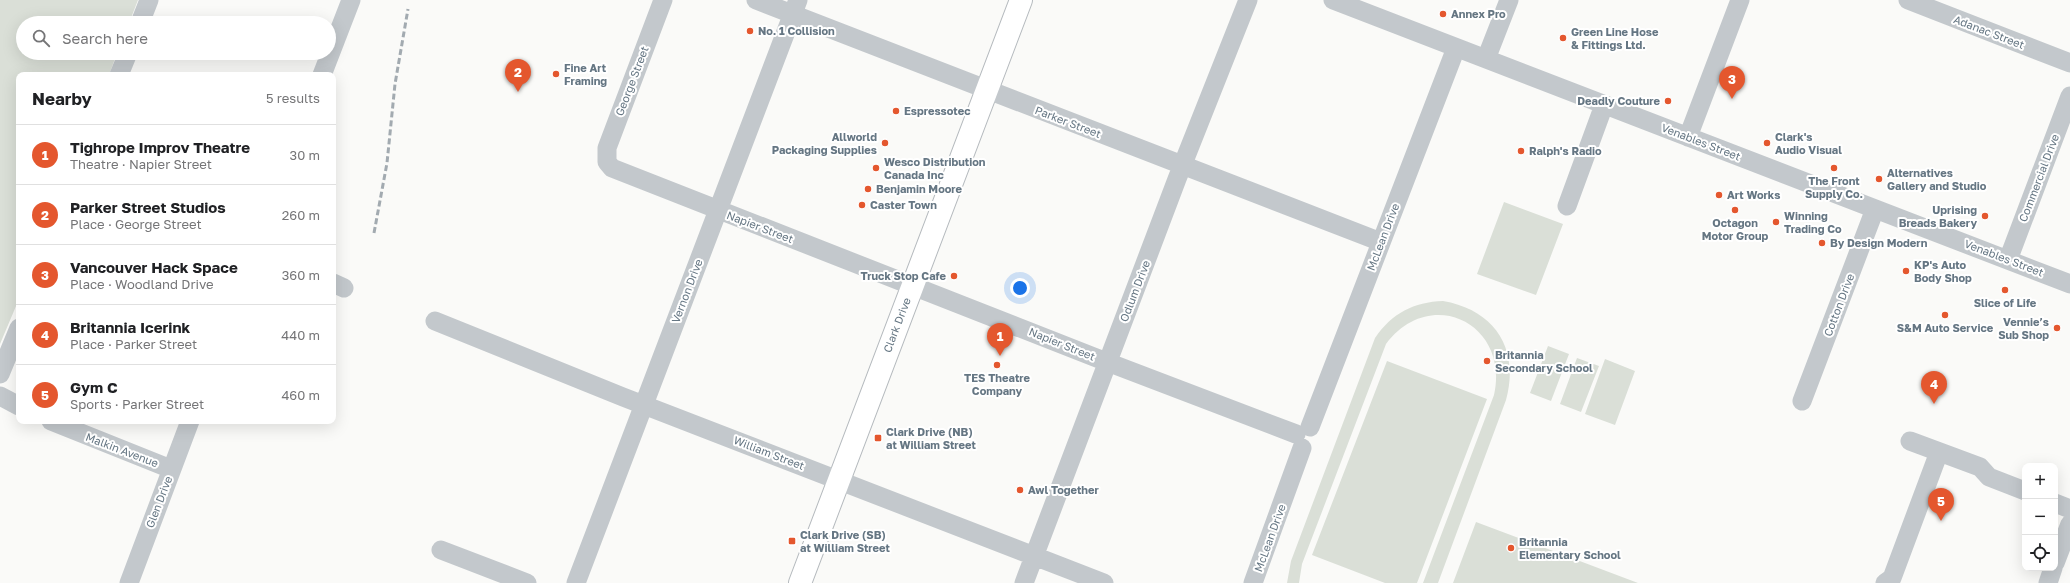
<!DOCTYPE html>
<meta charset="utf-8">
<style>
:root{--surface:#fff;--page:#f6f6f6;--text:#202124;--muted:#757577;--line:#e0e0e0;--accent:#e4572e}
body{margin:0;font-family:"Golos Text",sans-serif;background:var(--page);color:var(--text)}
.controls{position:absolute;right:12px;bottom:12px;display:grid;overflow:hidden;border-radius:8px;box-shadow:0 4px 16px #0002}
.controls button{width:36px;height:36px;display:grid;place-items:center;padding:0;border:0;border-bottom:1px solid var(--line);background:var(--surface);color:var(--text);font:20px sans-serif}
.you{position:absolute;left:1020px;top:288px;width:14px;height:14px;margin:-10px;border:3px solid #fff;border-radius:50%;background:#1a73e8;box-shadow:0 0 0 6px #1a73e833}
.badge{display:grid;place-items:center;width:26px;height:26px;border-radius:50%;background:var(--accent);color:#fff;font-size:13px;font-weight:700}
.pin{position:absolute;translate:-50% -33px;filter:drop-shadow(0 1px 2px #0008)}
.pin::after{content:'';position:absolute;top:21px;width:14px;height:12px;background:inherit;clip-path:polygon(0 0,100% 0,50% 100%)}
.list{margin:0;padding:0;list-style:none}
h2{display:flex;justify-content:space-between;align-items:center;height:52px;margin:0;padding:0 16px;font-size:17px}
h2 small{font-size:13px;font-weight:400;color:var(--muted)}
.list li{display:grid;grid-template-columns:26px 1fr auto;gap:12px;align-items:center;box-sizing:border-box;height:60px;padding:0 16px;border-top:1px solid var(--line)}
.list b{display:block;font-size:15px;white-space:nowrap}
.list p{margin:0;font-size:13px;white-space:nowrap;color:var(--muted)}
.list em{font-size:13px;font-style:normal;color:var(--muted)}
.icon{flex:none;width:22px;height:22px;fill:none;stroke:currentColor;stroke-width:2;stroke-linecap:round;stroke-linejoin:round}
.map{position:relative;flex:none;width:2070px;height:583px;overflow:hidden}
.search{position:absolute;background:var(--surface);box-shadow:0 4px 16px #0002;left:16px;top:16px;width:320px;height:44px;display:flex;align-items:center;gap:10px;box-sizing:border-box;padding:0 14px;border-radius:22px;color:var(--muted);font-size:15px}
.panel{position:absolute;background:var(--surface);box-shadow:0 4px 16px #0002;left:16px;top:72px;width:320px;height:352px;border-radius:8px}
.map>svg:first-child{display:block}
.green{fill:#dadfd7}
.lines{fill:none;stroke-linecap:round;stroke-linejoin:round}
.major-casing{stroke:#b5babe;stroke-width:24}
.minor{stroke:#c3c8cc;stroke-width:19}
.major{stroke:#fff;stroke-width:22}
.rail{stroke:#a2aab0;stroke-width:3;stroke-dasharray:6 3;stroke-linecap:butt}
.poi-dot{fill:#e4572e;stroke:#fff;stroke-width:1.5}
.labels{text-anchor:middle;stroke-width:4;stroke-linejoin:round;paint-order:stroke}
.poi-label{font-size:11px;font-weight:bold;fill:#657683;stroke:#fff;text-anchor:start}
.street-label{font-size:11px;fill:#657683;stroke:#fff}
</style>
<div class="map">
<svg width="2070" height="583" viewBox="0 0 2070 583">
<rect width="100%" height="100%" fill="#fafaf8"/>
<path class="green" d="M 0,0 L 138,0 L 129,23 L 23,23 L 23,53 L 117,53 L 109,75 L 19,75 L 19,299 L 0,344 Z
M 1504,202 L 1563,224 L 1536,295 L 1477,274 Z
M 1443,301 C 1495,310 1520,349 1506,400 L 1438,583 L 1423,583 L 1494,395 C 1510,323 1430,285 1386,344 L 1302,564 L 1299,583 L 1287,583 L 1291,561 L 1375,338 C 1392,313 1414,302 1443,301 Z
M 1548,346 L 1569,354 L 1551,401 L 1530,393 Z
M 1577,358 L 1599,366 L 1581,412 L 1560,404 Z
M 1605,359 L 1635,371 L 1615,425 L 1585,414 Z
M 1387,361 L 1487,399 L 1417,583 L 1385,583 L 1312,555 Z
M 1476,522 L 1638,583 L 1453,583 Z"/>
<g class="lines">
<g class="major-casing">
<path id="major" d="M 800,583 L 1021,0"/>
</g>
<path class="minor" d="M 663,0 L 607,148 L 607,162 L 612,168 L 1094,357 L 1296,434
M 756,0 L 1381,242
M 1333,0 L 2070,284
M 1908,0 L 2070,63
M 140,23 L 149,0
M 1486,59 L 1509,0
M 119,75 L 128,53
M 322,75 L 351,0
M 1688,137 L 1740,0
M 1567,206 L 1604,105
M 2008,260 L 2070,96
M 333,283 L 344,288
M 435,321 L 623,397 L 1104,583
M 0,374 L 19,328
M 0,396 L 19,406
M 1802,401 L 1875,209
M 51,421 L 171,469
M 1310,427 L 1456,48
M 1910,441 L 1980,467 L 1989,477 L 2025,491
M 2055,503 L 2070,509
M 441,550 L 527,583
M 2055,563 L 2070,524
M 129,583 L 190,421
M 576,583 L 798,0
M 1024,583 L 1177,179 L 1248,0
M 1253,583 L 1302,448
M 1885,583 L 1892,578 L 1939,452
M 2048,583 L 2053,568"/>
<use href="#major" class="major"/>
<path class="rail" d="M 374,233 L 387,163 L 395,84 L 408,9"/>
</g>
<g class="poi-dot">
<circle cx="1443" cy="14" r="4"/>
<circle cx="750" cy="31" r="4"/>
<circle cx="1563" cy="38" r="4"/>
<circle cx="556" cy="74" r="4"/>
<circle cx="1668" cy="101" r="4"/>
<circle cx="896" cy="111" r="4"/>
<circle cx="885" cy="143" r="4"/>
<circle cx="1767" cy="143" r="4"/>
<circle cx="1521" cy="151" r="4"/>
<circle cx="876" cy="168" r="4"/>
<circle cx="1834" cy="168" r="4"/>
<circle cx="1879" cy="179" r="4"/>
<circle cx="868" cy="189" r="4"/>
<circle cx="1719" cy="195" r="4"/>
<circle cx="862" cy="205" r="4"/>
<circle cx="1735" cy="210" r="4"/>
<circle cx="1985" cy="216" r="4"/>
<circle cx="1776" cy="222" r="4"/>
<circle cx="1822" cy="243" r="4"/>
<circle cx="1906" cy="271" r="4"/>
<circle cx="954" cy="276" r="4"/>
<circle cx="2005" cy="290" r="4"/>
<circle cx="1945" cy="315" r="4"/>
<circle cx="2057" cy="328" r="4"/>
<circle cx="1487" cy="361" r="4"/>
<circle cx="997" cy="365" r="4"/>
<rect x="874" y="434" width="8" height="8" rx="2"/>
<circle cx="1020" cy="490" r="4"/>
<rect x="788" y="537" width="8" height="8" rx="2"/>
<circle cx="1511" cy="548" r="4"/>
</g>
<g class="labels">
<g class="poi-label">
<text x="1451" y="18">Annex Pro</text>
<text x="758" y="35">No. 1 Collision</text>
<text x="1571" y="36">Green Line Hose<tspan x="1571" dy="13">&amp; Fittings Ltd.</tspan></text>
<text x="564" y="72">Fine Art<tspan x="564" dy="13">Framing</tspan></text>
<text x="1660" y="105" text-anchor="end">Deadly Couture</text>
<text x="904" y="115">Espressotec</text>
<text x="877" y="141" text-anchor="end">Allworld<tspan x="877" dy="13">Packaging Supplies</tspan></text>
<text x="1775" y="141">Clark's<tspan x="1775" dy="13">Audio Visual</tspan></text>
<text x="1529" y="155">Ralph's Radio</text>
<text x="884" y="166">Wesco Distribution<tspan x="884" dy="13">Canada Inc</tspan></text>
<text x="1887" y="177">Alternatives<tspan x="1887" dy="13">Gallery and Studio</tspan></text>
<text x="1834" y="185" text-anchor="middle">The Front<tspan x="1834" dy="13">Supply Co.</tspan></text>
<text x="876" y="193">Benjamin Moore</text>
<text x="1727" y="199">Art Works</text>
<text x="870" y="209">Caster Town</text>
<text x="1977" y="214" text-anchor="end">Uprising<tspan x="1977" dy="13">Breads Bakery</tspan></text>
<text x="1784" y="220">Winning<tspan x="1784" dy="13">Trading Co</tspan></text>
<text x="1735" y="227" text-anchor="middle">Octagon<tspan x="1735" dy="13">Motor Group</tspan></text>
<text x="1830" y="247">By Design Modern</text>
<text x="1914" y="269">KP's Auto<tspan x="1914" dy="13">Body Shop</tspan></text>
<text x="946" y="280" text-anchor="end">Truck Stop Cafe</text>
<text x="2005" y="307" text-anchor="middle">Slice of Life</text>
<text x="2049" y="326" text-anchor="end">Vennie’s<tspan x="2049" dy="13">Sub Shop</tspan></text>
<text x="1945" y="332" text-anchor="middle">S&amp;M Auto Service</text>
<text x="1495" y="359">Britannia<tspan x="1495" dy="13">Secondary School</tspan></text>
<text x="997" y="382" text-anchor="middle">TES Theatre<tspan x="997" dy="13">Company</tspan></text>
<text x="886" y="436">Clark Drive (NB)<tspan x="886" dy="13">at William Street</tspan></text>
<text x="1028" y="494">Awl Together</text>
<text x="800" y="539">Clark Drive (SB)<tspan x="800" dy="13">at William Street</tspan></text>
<text x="1519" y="546">Britannia<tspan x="1519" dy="13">Elementary School</tspan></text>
</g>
<g class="street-label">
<text transform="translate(1989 32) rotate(21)" y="4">Adanac Street</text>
<text transform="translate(632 81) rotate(-69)" y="4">George Street</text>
<text transform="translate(1068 122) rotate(21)" y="4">Parker Street</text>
<text transform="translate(1701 142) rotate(21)" y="4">Venables Street</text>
<text transform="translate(2039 178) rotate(-69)" y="4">Commercial Drive</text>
<text transform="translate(760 227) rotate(21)" y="4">Napier Street</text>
<text transform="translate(1383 237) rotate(-69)" y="4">McLean Drive</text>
<text transform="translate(2004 258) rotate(21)" y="4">Venables Street</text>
<text transform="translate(687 291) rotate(-69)" y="4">Vernon Drive</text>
<text transform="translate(1135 291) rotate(-69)" y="4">Odlum Drive</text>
<text transform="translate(1839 305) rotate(-69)" y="4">Cotton Drive</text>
<text transform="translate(897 325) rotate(-69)" y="4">Clark Drive</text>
<text transform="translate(1062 344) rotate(22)" y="4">Napier Street</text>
<text transform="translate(122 450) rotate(21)" y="4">Malkin Avenue</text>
<text transform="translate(769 453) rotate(21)" y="4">William Street</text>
<text transform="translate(159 502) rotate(-69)" y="4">Glen Drive</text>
<text transform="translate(1270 538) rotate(-70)" y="4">McLean Drive</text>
</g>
</g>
</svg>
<div class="controls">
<button>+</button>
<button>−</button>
<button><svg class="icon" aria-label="locate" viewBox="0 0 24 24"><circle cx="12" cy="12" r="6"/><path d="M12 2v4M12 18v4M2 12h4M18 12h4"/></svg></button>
</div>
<div class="you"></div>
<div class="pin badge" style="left:1000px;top:356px">1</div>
<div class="pin badge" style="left:518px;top:92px">2</div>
<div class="pin badge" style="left:1732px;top:99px">3</div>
<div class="pin badge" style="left:1934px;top:404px">4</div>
<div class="pin badge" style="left:1941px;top:521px">5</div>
<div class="search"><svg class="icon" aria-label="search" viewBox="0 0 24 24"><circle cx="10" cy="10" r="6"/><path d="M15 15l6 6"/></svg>Search here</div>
<section class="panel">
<h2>Nearby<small>5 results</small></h2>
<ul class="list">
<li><span class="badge">1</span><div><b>Tighrope Improv Theatre</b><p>Theatre · Napier Street</p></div><em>30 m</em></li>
<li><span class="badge">2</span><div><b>Parker Street Studios</b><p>Place · George Street</p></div><em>260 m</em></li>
<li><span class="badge">3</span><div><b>Vancouver Hack Space</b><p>Place · Woodland Drive</p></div><em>360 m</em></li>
<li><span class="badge">4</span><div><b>Britannia Icerink</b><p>Place · Parker Street</p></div><em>440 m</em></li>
<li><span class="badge">5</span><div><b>Gym C</b><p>Sports · Parker Street</p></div><em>460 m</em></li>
</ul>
</section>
</div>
